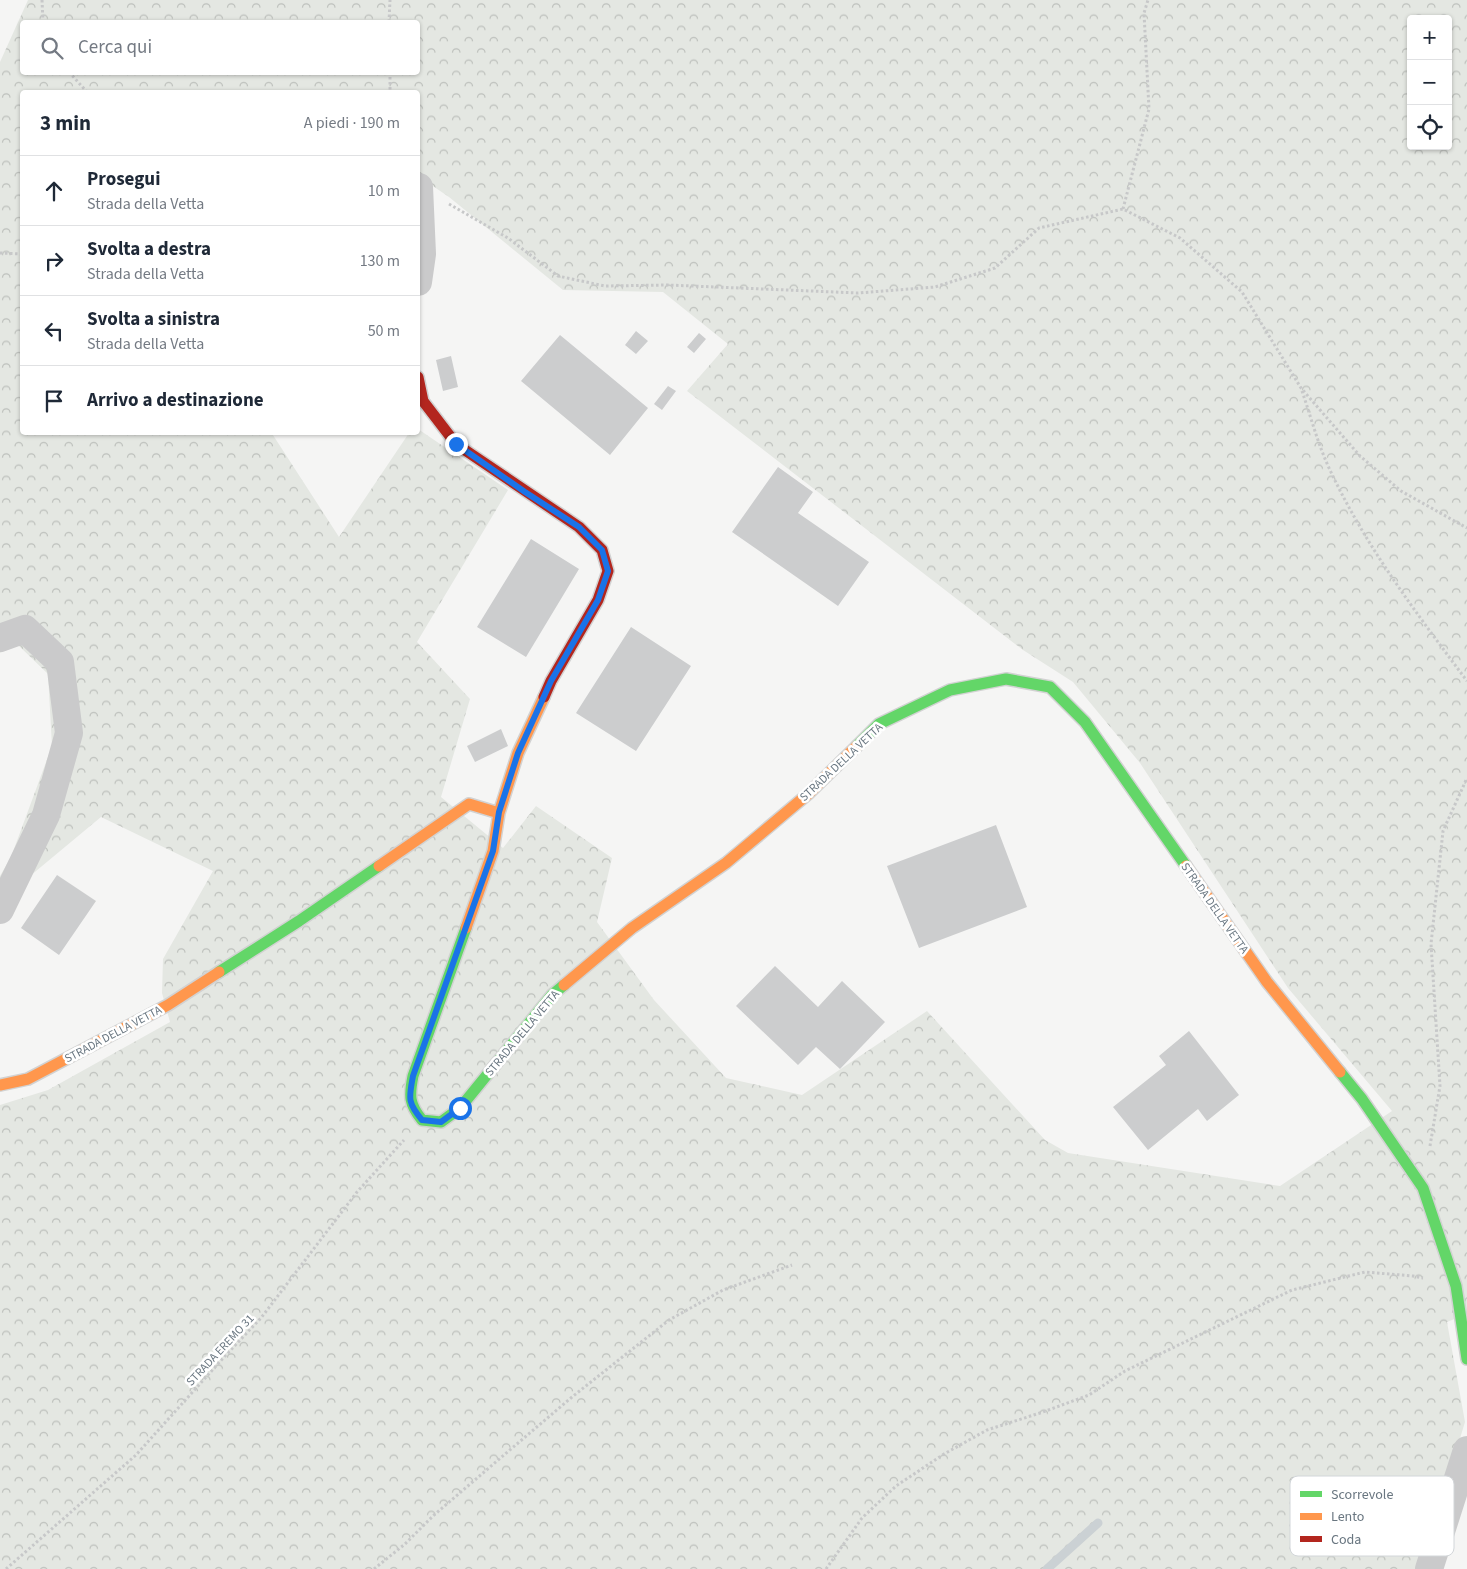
<!DOCTYPE html>
<html lang="it">
<meta charset="utf-8">
<style>
:root{--surface:#fff;--page:#f6f6f7;--text:#1f2937;--muted:#747a83;--line:#e0e1e3}
body{margin:0;font-family:"Source Sans 3",sans-serif;background:var(--page);color:var(--text)}
.controls{position:absolute;right:15px;top:15px;display:grid;overflow:hidden;border-radius:5px;box-shadow:0 1px 4px #0004}
.controls button{width:45px;height:45px;display:grid;place-items:center;padding:0;border:0;border-bottom:1px solid var(--line);background:var(--surface);color:var(--text);font:25px sans-serif}
.stop{position:absolute;width:15px;height:15px;margin:-11px;border:4px solid #1a73e8;border-radius:50%;background:#fff}
.stop.end{background:#1a73e8;border-color:#fff;box-shadow:0 1px 5px #0008}
.list{margin:0;padding:0;list-style:none}
h2{display:flex;justify-content:space-between;align-items:center;height:65px;margin:0;padding:0 20px;font-size:21px}
h2 small{font-size:16px;font-weight:400;color:var(--muted)}
.list li{display:grid;grid-template-columns:32px 1fr auto;gap:15px;align-items:center;box-sizing:border-box;height:70px;padding:0 20px;border-top:1px solid var(--line)}
.list b{display:block;font-size:19px;white-space:nowrap}
.list p{margin:0;font-size:16px;white-space:nowrap;color:var(--muted)}
.list em{font-size:16px;font-style:normal;color:var(--muted)}
.icon{flex:none;width:28px;height:28px;fill:none;stroke:currentColor;stroke-width:2;stroke-linecap:round;stroke-linejoin:round}
.map{position:relative;flex:none;width:1467px;height:1569px;overflow:hidden}
.search{position:absolute;background:var(--surface);box-shadow:0 1px 4px #0004;left:20px;top:20px;width:400px;height:55px;display:flex;align-items:center;gap:12px;box-sizing:border-box;padding:0 18px;border-radius:5px;color:var(--muted);font-size:19px}
.panel{position:absolute;background:var(--surface);box-shadow:0 1px 4px #0004;left:20px;top:90px;width:400px;height:345px;border-radius:5px}
.map>svg:first-child{display:block}
.forest{fill:url(#forest-crowns);fill-rule:evenodd}
.lines{fill:none;stroke-linecap:round;stroke-linejoin:round}
.stream{stroke:#cbd1d4;stroke-width:9}
.building{fill:#cccdce}
.fast-casing{stroke:#d2d2d2;stroke-width:14}
.slow-casing{stroke:#d2d2d2;stroke-width:14}
.jam-casing{stroke:#d2d2d2;stroke-width:14}
.path{stroke:#c7c8c9;stroke-width:3;stroke-dasharray:2.5 2.5;stroke-linecap:butt}
.street{stroke:#cacacb;stroke-width:28}
.fast{stroke:#63d668;stroke-width:11}
.slow{stroke:#ff974d;stroke-width:11}
.jam{stroke:#b3261e;stroke-width:11}
.route{stroke:#1a73e8;stroke-width:6}
.labels{text-anchor:middle;stroke-width:5;stroke-linejoin:round;paint-order:stroke}
.street-label{font-size:12px;fill:#697680;stroke:#fff}
.key{fill:#fff;stroke:#d2d6d9;stroke-width:1}
.key-label{font-size:14px;fill:#697680}
</style>
<div class="map">
<svg width="1467" height="1569" viewBox="0 0 1467 1569">
<defs>
<pattern id="forest-crowns" width="20" height="18" patternUnits="userSpaceOnUse" patternTransform="scale(1.25)"><rect width="20" height="18" fill="#e4e7e2"/><path d="M2 6a3 3 0 1 1 6 0M12 15a3 3 0 1 1 6 0" fill="none" stroke="#bdc0bc"/></pattern>
</defs>
<rect width="100%" height="100%" fill="#f5f5f4"/>
<path class="forest" d="M 28,0 L 1467,0 L 1467,1314 L 1447,1322 L 1465,1422 L 1420,1569 L 0,1569 L 0,1105 L 48,1090 L 170,1022 L 162,993 L 163,959 L 213,871 L 101,817 L 0,901 L 0,876 L 11,857 L 52,746 L 48,674 L 18,645 L 0,653 L 0,62 ZM 1411,19 L 1448,19 L 1448,146 L 1411,146 ZM 22,22 L 418,22 L 418,72 L 22,72 ZM 22,92 L 418,92 L 418,176 L 449,197 L 563,290 L 663,292 L 728,344 L 687,391 L 1023,650 L 1073,682 L 1140,763 L 1288,988 L 1392,1111 L 1280,1186 L 1068,1153 L 1045,1140 L 927,1011 L 802,1095 L 726,1078 L 654,1000 L 597,922 L 612,858 L 536,806 L 503,848 L 441,797 L 470,699 L 417,642 L 508,490 L 418,429 L 418,432 L 409,433 L 339,537 L 271,432 L 22,432 Z"/>
<g class="lines">
<path class="stream" d="M 1047,1569 L 1098,1523"/>
</g>
<path class="building" d="M 636,331 L 648,341 L 636,354 L 625,345 Z
M 699,333 L 706,339 L 694,353 L 687,347 Z
M 560,335 L 648,408 L 610,455 L 521,381 Z
M 451,356 L 458,387 L 443,391 L 436,360 Z
M 668,386 L 676,391 L 662,410 L 654,404 Z
M 778,467 L 813,492 L 798,513 L 869,562 L 838,606 L 732,532 Z
M 531,539 L 579,569 L 526,657 L 477,627 Z
M 631,627 L 691,666 L 636,751 L 576,713 Z
M 501,729 L 508,746 L 475,762 L 467,746 Z
M 996,825 L 1027,907 L 919,948 L 887,866 Z
M 57,875 L 96,901 L 59,955 L 21,928 Z
M 775,966 L 818,1007 L 842,981 L 885,1022 L 840,1069 L 816,1047 L 798,1065 L 736,1006 Z
M 1189,1031 L 1239,1095 L 1207,1121 L 1198,1109 L 1148,1150 L 1113,1107 L 1166,1065 L 1159,1056 Z"/>
<g class="lines">
<g class="fast-casing">
<path id="fast" d="M 857,746 L 879,724 L 950,690 L 1006,679 L 1050,687 L 1085,722 L 1186,866
M 466,928 L 413,1076 C 409,1096 409,1104 422,1120 L 441,1122 L 460,1108 L 552,995 L 564,985
M 219,972 L 299,921 L 379,866
M 1340,1072 L 1362,1099 L 1423,1188 L 1456,1286 L 1467,1359"/>
</g>
<g class="slow-casing">
<path id="slow" d="M 499,813 L 518,753 L 544,697
M 379,866 L 469,804 L 499,813 L 493,851 L 466,928
M 1186,866 L 1267,982 L 1340,1072
M 564,985 L 632,928 L 726,863 L 808,794 L 857,746
M 0,1085 L 28,1079 L 168,1005 L 219,972"/>
</g>
<g class="jam-casing">
<path id="jam" d="M 418,377 L 423,401 L 456,444 L 579,527 L 602,550 L 608,571 L 598,600 L 551,681 L 544,697"/>
</g>
<path class="path" d="M 42,0 L 43,22
M 389,22 L 390,0
M 69,72 L 87,92
M 390,72 L 390,92
M 449,204 L 508,238 L 558,276 L 605,286 L 668,285 L 858,293 L 935,287 L 995,268 L 1039,228 L 1123,209 L 1180,238 L 1242,292 L 1301,388 L 1360,456 L 1401,491 L 1467,528
M 1123,209 L 1149,109 L 1144,13 L 1148,0
M 0,253 L 22,254
M 1302,391 C 1311,417 1318,445 1330,470 C 1366,547 1417,614 1467,681
M 1430,1146 L 1440,1086 L 1431,944 L 1443,831 L 1467,778
M 6,1569 L 136,1455 L 225,1356 L 261,1318 L 357,1192 L 404,1140
M 374,1569 L 405,1544 L 434,1515 L 504,1455 L 572,1397 L 669,1320 L 723,1290 L 792,1265
M 826,1569 L 862,1518 L 896,1486 L 944,1454 L 987,1430 L 1043,1412 L 1089,1395 L 1125,1371 L 1292,1290 L 1365,1272 L 1413,1276 L 1423,1278"/>
<path class="street" d="M 418,282 L 422,254 L 419,187
M 0,638 L 25,629 L 60,662 L 69,733 L 46,815 L 0,910
M 1429,1569 L 1467,1450"/>
<use href="#fast" class="fast"/>
<use href="#slow" class="slow"/>
<use href="#jam" class="jam"/>
</g>
<g class="lines">
<path class="route" d="M 456,444 L 525,492 L 579,527 L 602,550 L 608,571 L 598,600 L 551,681 L 518,753 L 499,812 L 493,851 L 413,1076 C 409,1098 407,1102 422,1120 L 441,1122 L 460,1108"/>
</g>
<g class="labels">
<g class="street-label">
<text transform="translate(841 762) rotate(-43)" y="4">STRADA DELLA VETTA</text>
<text transform="translate(1215 908) rotate(55)" y="4">STRADA DELLA VETTA</text>
<text transform="translate(522 1033) rotate(-50)" y="4">STRADA DELLA VETTA</text>
<text transform="translate(113 1034) rotate(-28)" y="4">STRADA DELLA VETTA</text>
<text transform="translate(220 1350) rotate(-47)" y="4">STRADA EREMO 31</text>
</g>
</g>
<rect x="1290" y="1476" width="164" height="80" rx="8" class="key"/>
<rect x="1300" y="1491" width="22" height="6" fill="#63d668"/>
<rect x="1300" y="1513" width="22" height="7" fill="#ff974d"/>
<rect x="1300" y="1536" width="22" height="6" fill="#b3261e"/>
<g class="key-label">
<text x="1331" y="1499">Scorrevole</text>
<text x="1331" y="1521">Lento</text>
<text x="1331" y="1544">Coda</text>
</g>
</svg>
<div class="controls">
<button>+</button>
<button>−</button>
<button><svg class="icon" aria-label="locate" viewBox="0 0 24 24"><circle cx="12" cy="12" r="6"/><path d="M12 2v4M12 18v4M2 12h4M18 12h4"/></svg></button>
</div>
<div class="stop" style="left:460px;top:1108px"></div>
<div class="stop end" style="left:456px;top:444px"></div>
<div class="search"><svg class="icon" aria-label="search" viewBox="0 0 24 24"><circle cx="10" cy="10" r="6"/><path d="M15 15l6 6"/></svg>Cerca qui</div>
<section class="panel">
<h2>3 min<small>A piedi · 190 m</small></h2>
<ul class="list">
<li><svg class="icon" aria-label="ahead" viewBox="0 0 24 24"><path d="M12 20V5M6 11l6-6 6 6"/></svg><div><b>Prosegui</b><p>Strada della Vetta</p></div><em>10 m</em></li>
<li><svg class="icon" aria-label="right" viewBox="0 0 24 24"><path d="M7 20v-9h11M14 6l5 5-5 5"/></svg><div><b>Svolta a destra</b><p>Strada della Vetta</p></div><em>130 m</em></li>
<li><svg class="icon" aria-label="left" viewBox="0 0 24 24"><path d="M17 20v-9H6M10 6l-5 5 5 5"/></svg><div><b>Svolta a sinistra</b><p>Strada della Vetta</p></div><em>50 m</em></li>
<li><svg class="icon" aria-label="arrive" viewBox="0 0 24 24"><path d="M6 21V4h12l-3 4 3 4H6"/></svg><div><b>Arrivo a destinazione</b></div></li>
</ul>
</section>
</div>
